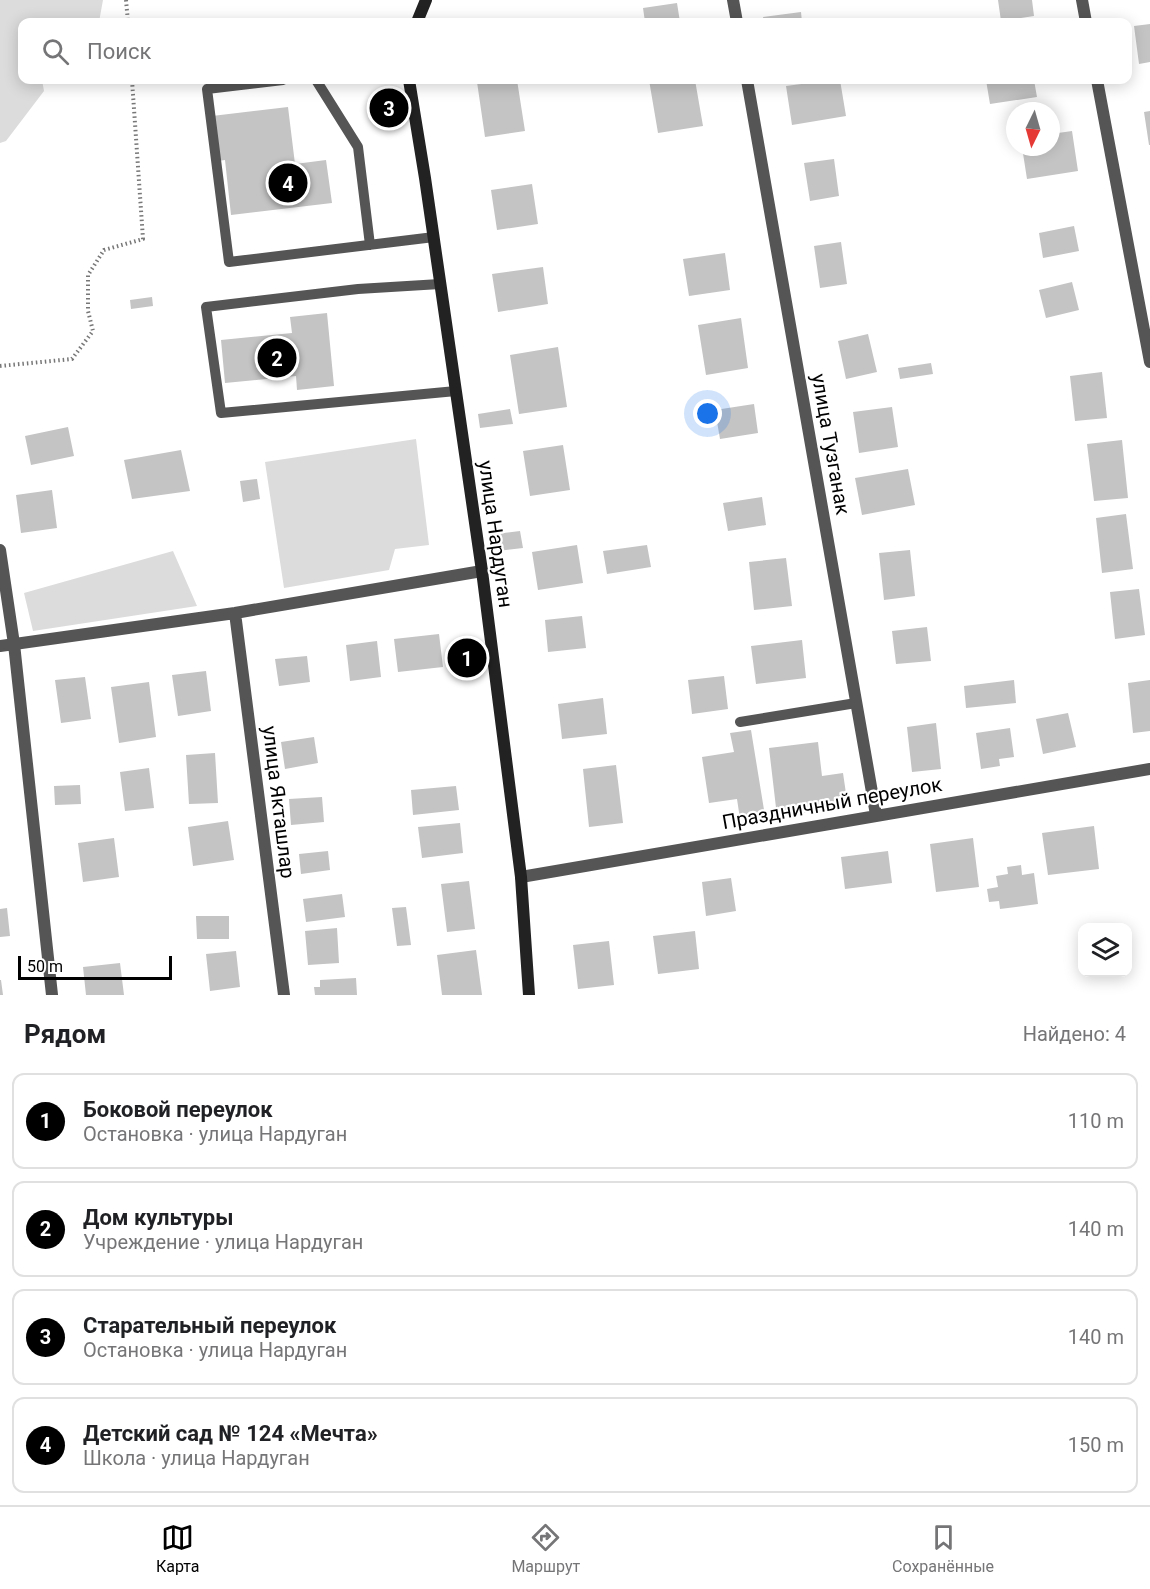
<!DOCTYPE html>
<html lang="ru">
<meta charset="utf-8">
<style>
:root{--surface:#fff;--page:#f2f2f2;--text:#202124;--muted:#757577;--line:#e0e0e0;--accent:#000}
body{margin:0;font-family:Roboto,sans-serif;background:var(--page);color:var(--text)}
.controls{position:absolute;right:18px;bottom:18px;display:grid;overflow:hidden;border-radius:12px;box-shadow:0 3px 15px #0003}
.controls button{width:54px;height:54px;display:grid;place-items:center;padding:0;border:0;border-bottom:2px solid var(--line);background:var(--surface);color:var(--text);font:30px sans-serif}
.compass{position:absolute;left:1006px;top:102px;width:54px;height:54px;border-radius:50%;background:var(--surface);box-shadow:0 3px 15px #0003;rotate:185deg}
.scale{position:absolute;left:18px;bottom:15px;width:154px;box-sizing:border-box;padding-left:6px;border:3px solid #000;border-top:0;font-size:16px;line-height:21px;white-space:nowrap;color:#000;-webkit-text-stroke:4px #fff;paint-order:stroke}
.you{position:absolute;left:708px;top:414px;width:21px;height:21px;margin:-15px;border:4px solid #fff;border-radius:50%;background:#1a73e8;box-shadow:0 0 0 9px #1a73e833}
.badge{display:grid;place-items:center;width:39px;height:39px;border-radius:50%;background:var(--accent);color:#fff;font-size:20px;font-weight:700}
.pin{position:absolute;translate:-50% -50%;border:3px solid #fff;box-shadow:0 2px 6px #0006}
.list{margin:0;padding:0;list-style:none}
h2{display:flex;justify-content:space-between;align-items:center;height:78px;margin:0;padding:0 24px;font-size:26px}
h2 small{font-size:20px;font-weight:400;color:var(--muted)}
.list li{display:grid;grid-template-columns:39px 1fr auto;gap:18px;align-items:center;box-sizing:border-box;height:96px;margin:0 12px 12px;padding:0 12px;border:2px solid var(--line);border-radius:12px}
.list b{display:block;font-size:22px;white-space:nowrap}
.list p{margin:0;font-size:20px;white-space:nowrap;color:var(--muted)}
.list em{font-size:20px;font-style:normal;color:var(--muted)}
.icon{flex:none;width:33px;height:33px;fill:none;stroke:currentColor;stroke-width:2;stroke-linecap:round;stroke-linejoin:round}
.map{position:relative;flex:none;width:1150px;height:995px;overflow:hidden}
.search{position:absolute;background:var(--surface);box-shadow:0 3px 15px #0003;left:18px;right:18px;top:18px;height:66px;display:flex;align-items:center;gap:15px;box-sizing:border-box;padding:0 21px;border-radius:12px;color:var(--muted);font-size:22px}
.sheet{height:510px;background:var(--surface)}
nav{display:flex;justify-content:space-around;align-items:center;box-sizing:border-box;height:84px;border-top:2px solid var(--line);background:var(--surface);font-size:16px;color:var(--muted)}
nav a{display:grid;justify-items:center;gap:3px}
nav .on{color:var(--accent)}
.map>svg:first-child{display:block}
.green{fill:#dcdcdc}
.building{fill:#c4c4c4}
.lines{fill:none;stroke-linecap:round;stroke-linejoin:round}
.path{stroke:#777;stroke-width:4;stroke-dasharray:1.5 3;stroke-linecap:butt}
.lane{stroke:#555;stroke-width:10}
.street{stroke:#555;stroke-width:12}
.secondary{stroke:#222;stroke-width:12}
.labels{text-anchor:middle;stroke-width:4.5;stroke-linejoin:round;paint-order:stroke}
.street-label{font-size:20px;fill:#000;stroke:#fff}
</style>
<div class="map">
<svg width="1150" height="995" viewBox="0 0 1150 995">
<rect width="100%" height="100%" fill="#fff"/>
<path class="green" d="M 0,0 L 103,0 L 99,22 L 22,22 L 22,80 L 42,80 L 44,91 L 6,141 L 0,143 Z
M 416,439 L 429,545 L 395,549 L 389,570 L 284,588 L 265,462 Z
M 173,551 L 197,606 L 33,631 L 24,593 Z"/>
<path class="building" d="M 998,0 L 1032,0 L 1034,16 L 1001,21 Z
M 677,3 L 680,22 L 645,22 L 643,8 Z
M 801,12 L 802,22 L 764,22 L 763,17 Z
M 1150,24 L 1150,62 L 1139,64 L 1134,26 Z
M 489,80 L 517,80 L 525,131 L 485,137 L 477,82 Z
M 649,80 L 695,80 L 703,126 L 658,133 Z
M 832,80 L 840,80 L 846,116 L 792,125 L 786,86 Z
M 986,80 L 1034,80 L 1037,97 L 990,104 Z
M 288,107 L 295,164 L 326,160 L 332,203 L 231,215 L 225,160 L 218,161 L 212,116 Z
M 1150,111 L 1150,145 L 1149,145 L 1144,112 Z
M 1072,131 L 1078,171 L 1027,179 L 1022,147 L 1051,147 L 1051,134 Z
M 834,159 L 839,196 L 810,201 L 804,163 Z
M 532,184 L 538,224 L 497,230 L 491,190 Z
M 1074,226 L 1079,251 L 1043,258 L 1039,233 Z
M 841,242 L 847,284 L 820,288 L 814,246 Z
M 725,253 L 730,290 L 689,296 L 683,259 Z
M 543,267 L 548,304 L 498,312 L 492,274 Z
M 1072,282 L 1079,310 L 1046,318 L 1039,290 Z
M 152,297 L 153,306 L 131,309 L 130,300 Z
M 327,313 L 334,386 L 297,390 L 296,376 L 225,383 L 221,340 L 292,333 L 290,317 Z
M 741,318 L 748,368 L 706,375 L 698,325 Z
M 868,334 L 877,372 L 846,379 L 838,341 Z
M 558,347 L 567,407 L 519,414 L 510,355 Z
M 931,363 L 933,374 L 900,379 L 898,368 Z
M 1102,372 L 1107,418 L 1075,421 L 1070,376 Z
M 754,404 L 758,433 L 720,439 L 715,410 Z
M 892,407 L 898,447 L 859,453 L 853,412 Z
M 510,409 L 513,424 L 480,428 L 478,414 Z
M 68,427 L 74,456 L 31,465 L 25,436 Z
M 1122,440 L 1128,498 L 1094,501 L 1087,444 Z
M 563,445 L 570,490 L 530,496 L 523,451 Z
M 181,450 L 190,491 L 132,499 L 124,460 Z
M 908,469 L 915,505 L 862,515 L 855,478 Z
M 257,479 L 260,499 L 243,502 L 240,481 Z
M 52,490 L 57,528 L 21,533 L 16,495 Z
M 762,497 L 766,525 L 728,531 L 723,503 Z
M 1126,514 L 1133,569 L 1102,573 L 1096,518 Z
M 520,531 L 523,548 L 498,551 L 495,534 Z
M 577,545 L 583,583 L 538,590 L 532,552 Z
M 647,545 L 651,567 L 607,574 L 603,551 Z
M 910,550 L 915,596 L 884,600 L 879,553 Z
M 786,558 L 792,606 L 754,610 L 749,562 Z
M 1139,589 L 1145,635 L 1115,639 L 1110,592 Z
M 582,616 L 586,648 L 548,652 L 545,620 Z
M 927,627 L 931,661 L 896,664 L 892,631 Z
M 439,634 L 443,667 L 398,672 L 394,639 Z
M 802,640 L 806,678 L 756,684 L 751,646 Z
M 377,641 L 381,677 L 350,681 L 346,645 Z
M 307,656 L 310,682 L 279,686 L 275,659 Z
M 206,671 L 211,711 L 178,716 L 172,675 Z
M 724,676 L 728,709 L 692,714 L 688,680 Z
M 85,677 L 91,719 L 61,723 L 55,680 Z
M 1014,680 L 1016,703 L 966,708 L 964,686 Z
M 1150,680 L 1150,731 L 1133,733 L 1128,683 Z
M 149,682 L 156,737 L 119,743 L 111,687 Z
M 603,698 L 607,734 L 562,739 L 558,704 Z
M 1068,713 L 1076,747 L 1043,754 L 1036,719 Z
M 936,723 L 941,769 L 912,772 L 907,727 Z
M 1010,728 L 1014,757 L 999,759 L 1000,766 L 981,769 L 976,733 Z
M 751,730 L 765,816 L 740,819 L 737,799 L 709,803 L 702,757 L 734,752 L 730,733 Z
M 314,737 L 318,763 L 285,769 L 281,742 Z
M 818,742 L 822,776 L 843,773 L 848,807 L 777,816 L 769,748 Z
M 215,753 L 218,803 L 189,804 L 186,755 Z
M 616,765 L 623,823 L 589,827 L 583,769 Z
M 149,768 L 154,808 L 125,811 L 120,772 Z
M 80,785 L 81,804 L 55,805 L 54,786 Z
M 456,786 L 459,810 L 413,815 L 411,790 Z
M 322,797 L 324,822 L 291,825 L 289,799 Z
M 228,821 L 234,860 L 193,866 L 188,827 Z
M 460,823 L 463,853 L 422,858 L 418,827 Z
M 1094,826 L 1099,869 L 1048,875 L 1042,833 Z
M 114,838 L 119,877 L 83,882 L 78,843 Z
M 973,838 L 979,887 L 936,892 L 930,844 Z
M 328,851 L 330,870 L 301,874 L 299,854 Z
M 888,851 L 892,883 L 845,889 L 841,857 Z
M 1021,865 L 1022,875 L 1034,873 L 1038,904 L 1000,909 L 999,901 L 989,902 L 987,889 L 998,887 L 996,876 L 1008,874 L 1007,867 Z
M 731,878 L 736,911 L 706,916 L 702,882 Z
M 469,881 L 475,929 L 447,932 L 441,884 Z
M 342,894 L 345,917 L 306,922 L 303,899 Z
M 406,907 L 411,945 L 397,946 L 392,908 Z
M 7,908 L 10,936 L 0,937 L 0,909 Z
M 196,916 L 229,916 L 229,939 L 197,939 Z
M 337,928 L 339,963 L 308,965 L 305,931 Z
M 695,931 L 699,969 L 658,974 L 653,936 Z
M 609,941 L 614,985 L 578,989 L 573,945 Z
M 476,950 L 482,995 L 442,995 L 437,955 Z
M 236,951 L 240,987 L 210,991 L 206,954 Z
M 120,963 L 124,995 L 86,995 L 83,967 Z
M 356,978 L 357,995 L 315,995 L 314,987 L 320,987 L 320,980 Z
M 0,980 L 1,980 L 3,995 L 0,995 Z"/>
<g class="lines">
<path class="path" d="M 126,0 L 128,22
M 0,366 L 72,359 L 93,331 L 88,311 L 88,275 L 104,250 L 143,239 L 132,80"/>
<path class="lane" d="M 283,80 L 207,89 L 229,262 L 434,237
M 316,80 L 358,147 L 370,245
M 440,284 L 358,289 L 206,307 L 221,413 L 456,391
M 740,722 L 856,703"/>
<path class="street" d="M 733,0 L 737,22
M 1082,0 L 1086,22
M 747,80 L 876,815
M 1097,80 L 1150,362
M 0,550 L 14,644 L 52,995
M 235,613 L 284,995
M 0,646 L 235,613 L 482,571
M 521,877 L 1150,769"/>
<path class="secondary" d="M 417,22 L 426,0
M 409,80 L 425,178 L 482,571 L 521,877 L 529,995"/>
</g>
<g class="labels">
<g class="street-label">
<text transform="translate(831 444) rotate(80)" y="7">улица Тузганак</text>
<text transform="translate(496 534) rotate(82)" y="7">улица Нардуган</text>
<text transform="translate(279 802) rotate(83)" y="7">улица Якташлар</text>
<text transform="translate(832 803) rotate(-10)" y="7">Праздничный переулок</text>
</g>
</g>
</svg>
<div class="controls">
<button><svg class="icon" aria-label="layers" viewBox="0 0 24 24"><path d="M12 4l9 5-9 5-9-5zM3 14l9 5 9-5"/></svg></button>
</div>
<svg class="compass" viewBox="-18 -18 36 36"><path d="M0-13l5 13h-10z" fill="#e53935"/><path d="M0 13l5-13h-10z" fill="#757577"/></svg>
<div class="scale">50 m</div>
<div class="you"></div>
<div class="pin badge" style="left:467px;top:658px">1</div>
<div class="pin badge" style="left:277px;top:358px">2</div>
<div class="pin badge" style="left:389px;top:108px">3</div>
<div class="pin badge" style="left:288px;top:183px">4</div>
<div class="search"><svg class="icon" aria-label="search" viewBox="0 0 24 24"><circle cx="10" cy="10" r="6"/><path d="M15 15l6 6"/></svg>Поиск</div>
</div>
<section class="sheet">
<h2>Рядом<small>Найдено: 4</small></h2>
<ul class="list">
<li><span class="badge">1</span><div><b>Боковой переулок</b><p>Остановка · улица Нардуган</p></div><em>110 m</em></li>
<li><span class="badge">2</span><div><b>Дом культуры</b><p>Учреждение · улица Нардуган</p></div><em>140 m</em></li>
<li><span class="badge">3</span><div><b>Старательный переулок</b><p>Остановка · улица Нардуган</p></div><em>140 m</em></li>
<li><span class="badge">4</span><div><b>Детский сад № 124 «Мечта»</b><p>Школа · улица Нардуган</p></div><em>150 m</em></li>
</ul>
</section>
<nav>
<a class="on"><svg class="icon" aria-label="map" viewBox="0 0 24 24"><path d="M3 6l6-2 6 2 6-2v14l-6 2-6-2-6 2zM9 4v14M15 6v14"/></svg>Карта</a>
<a><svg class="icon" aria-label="directions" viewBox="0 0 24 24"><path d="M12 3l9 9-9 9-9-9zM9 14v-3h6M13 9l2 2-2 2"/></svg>Маршрут</a>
<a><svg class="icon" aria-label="saved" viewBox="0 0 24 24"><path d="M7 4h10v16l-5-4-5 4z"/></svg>Сохранённые</a>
</nav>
